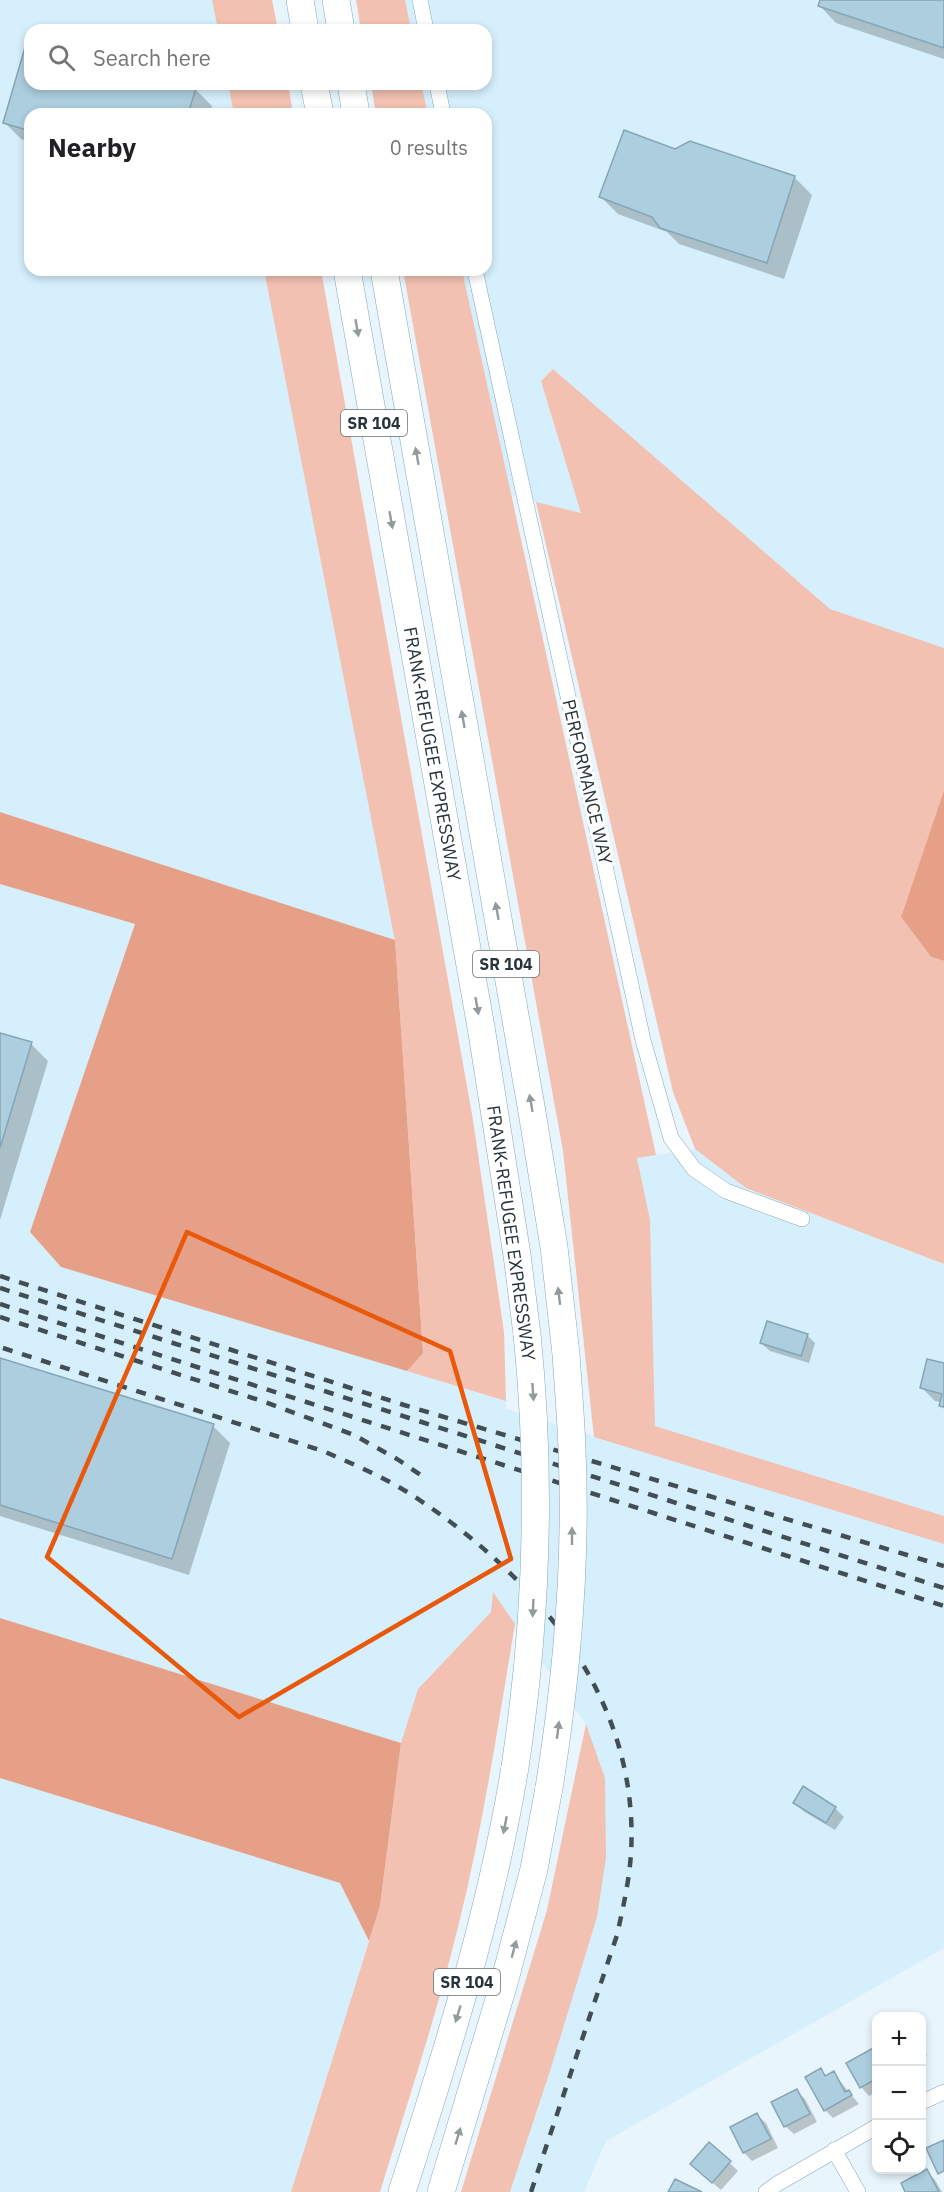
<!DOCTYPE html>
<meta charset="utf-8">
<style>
:root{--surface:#fff;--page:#f6f6f6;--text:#202124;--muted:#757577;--line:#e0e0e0}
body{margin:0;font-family:"IBM Plex Sans",sans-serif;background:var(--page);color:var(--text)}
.controls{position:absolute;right:18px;bottom:18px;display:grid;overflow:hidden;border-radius:12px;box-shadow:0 3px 9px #0003}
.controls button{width:54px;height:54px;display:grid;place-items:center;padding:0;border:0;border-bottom:2px solid var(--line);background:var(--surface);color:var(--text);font:30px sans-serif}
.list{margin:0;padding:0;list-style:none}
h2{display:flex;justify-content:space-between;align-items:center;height:78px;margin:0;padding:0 24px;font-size:26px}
h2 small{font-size:20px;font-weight:400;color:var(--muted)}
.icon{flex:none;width:33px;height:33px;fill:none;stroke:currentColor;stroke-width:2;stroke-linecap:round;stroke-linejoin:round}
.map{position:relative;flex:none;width:944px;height:2192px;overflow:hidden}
.search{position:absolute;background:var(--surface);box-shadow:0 3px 9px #0003;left:24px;top:24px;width:468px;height:66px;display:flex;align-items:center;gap:15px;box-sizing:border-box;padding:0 21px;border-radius:18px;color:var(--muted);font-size:22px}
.panel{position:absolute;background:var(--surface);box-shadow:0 3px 9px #0003;left:24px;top:108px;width:468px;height:168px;border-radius:18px}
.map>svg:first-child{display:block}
.built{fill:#d6effc}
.green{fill:#f2c1b1}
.forest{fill:#e6a088}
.shadow{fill:#0003}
.building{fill:#adcedf;stroke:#85a5b5;stroke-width:1.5}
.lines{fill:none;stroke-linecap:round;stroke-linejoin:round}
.minor-casing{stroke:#88a8b8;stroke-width:16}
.motorway-casing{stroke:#88a8b8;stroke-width:28}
.minor{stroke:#fff;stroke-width:15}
.motorway{stroke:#fff;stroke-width:27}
.rail{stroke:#414f55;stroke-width:4.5;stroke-dasharray:10 10;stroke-linecap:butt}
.motorway-bridge-casing{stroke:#88a8b8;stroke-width:28;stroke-linecap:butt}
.motorway-bridge{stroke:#fff;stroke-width:27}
.oneway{fill:#929a9c}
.marked{fill:none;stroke:#e8590c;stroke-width:4.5;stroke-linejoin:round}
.labels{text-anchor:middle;stroke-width:6;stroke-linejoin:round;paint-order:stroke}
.shield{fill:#fff;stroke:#677175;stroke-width:1.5}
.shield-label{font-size:16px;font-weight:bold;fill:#26343a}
.street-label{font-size:18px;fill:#26343a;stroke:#fff}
</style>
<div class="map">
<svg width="944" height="2192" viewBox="0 0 944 2192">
<rect width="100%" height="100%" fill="#e8f5fc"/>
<path class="built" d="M 0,0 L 212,0 L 218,30 L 30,30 L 30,84 L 228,84 L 234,114 L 30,114 L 30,270 L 264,270 L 395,940 L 0,812 Z
M 405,0 L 944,0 L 944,648 L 830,609 L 553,369 L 541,381 L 582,514 L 511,495 L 462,270 L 486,270 L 486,114 L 428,114 L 421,84 L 486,84 L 486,30 L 411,30 Z
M 0,884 L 135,924 L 30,1232 L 59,1265 L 506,1401 L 506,1409 L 944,1544 L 944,1948 L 606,2141 L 584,2192 L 510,2192 L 550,2071 L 605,1778 L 586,1724 L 493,1593 L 491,1612 L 418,1689 L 401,1743 L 0,1618 Z
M 695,1149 L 746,1188 L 944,1264 L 944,1516 L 655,1426 L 650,1220 L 637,1158 Z
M 0,1778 L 340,1883 L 369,1941 L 291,2192 L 0,2192 Z"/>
<path class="green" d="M 212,0 L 272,0 L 278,30 L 218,30 Z
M 356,0 L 405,0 L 411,30 L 361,30 Z
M 228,84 L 288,84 L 293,114 L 234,114 Z
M 371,84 L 421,84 L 428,114 L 376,114 Z
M 264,270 L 321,270 L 473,1120 L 504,1332 L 506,1401 L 407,1371 L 423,1352 L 395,941 Z
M 403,270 L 462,270 L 656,1155 L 637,1158 L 650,1220 L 655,1426 L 944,1516 L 944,1544 L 594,1437 L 563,1151 Z
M 553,369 L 830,609 L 944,648 L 944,790 L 901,917 L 931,957 L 944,961 L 944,1264 L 746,1188 L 695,1149 L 673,1092 L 536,502 L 581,513 L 541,381 Z
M 493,1592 L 515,1624 C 498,1725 483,1827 458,1927 C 436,2017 407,2104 380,2192 L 291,2192 L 380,1906 L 401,1743 L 418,1689 L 491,1612 Z
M 586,1724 L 605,1778 L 606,1858 L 597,1917 L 550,2071 L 510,2192 L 461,2192 L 547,1910 Z"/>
<path class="forest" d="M 944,790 L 944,961 L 931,957 L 901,917 Z
M 0,812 L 395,940 L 423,1353 L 407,1371 L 61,1267 L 30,1232 L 135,924 L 0,884 Z
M 0,1618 L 401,1743 L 380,1906 L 369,1941 L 340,1883 L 0,1778 Z"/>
<path class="shadow" d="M 821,0 L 944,0 L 944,59 L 836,23 L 819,5 Z
M 29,39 L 30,84 L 178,84 L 195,89 L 212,106 L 210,114 L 30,114 L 30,142 L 21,139 L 4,122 Z
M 691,143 L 795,178 L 812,195 L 784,279 L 679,244 L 667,232 L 618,214 L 601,197 Z
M 0,1034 L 31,1044 L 48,1061 L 0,1220 Z
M 807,1335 L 815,1343 L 809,1363 L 770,1351 L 761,1343 Z
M 0,1359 L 213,1426 L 230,1443 L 189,1575 L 0,1516 Z
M 944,1364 L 944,1409 L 941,1405 L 941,1402 L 935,1401 L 922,1388 Z
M 804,1788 L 835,1808 L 844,1817 L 835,1830 L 803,1811 L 795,1802 Z
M 922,2042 L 927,2056 L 922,2058 Z
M 875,2049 L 876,2051 L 876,2092 L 869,2096 L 861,2087 Z
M 820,2070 L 827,2076 L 833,2073 L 859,2104 L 833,2118 L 825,2110 Z
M 797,2091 L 805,2099 L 817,2122 L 794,2134 L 785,2126 Z
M 757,2115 L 766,2123 L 778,2148 L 752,2161 L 744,2153 Z
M 710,2144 L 738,2171 L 721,2190 L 700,2172 Z
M 927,2171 L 935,2180 L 942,2192 L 907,2192 Z"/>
<path class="building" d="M 820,0 L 944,0 L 944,48 L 818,6 Z
M 28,37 L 30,84 L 183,84 L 196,88 L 188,114 L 30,114 L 30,131 L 3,123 Z
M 624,130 L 675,149 L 690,141 L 795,176 L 767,263 L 660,228 L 652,217 L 599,197 Z
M 0,1033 L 32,1042 L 0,1148 Z
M 767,1321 L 808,1334 L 801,1356 L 760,1343 Z
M 0,1358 L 214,1424 L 172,1559 L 0,1505 Z
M 927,1359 L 944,1363 L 944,1407 L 939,1406 L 942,1394 L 920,1388 Z
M 803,1786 L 836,1807 L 826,1823 L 793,1803 Z
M 875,2047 L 876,2079 L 860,2088 L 846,2063 Z
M 821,2068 L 825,2076 L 834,2071 L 845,2092 L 849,2090 L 852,2095 L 824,2111 L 805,2077 Z
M 797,2089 L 810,2114 L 784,2127 L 771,2102 Z
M 757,2113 L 771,2139 L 743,2153 L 730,2127 Z
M 944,2140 L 944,2171 L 938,2174 L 926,2148 Z
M 709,2142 L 731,2161 L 712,2183 L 690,2164 Z
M 927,2169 L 939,2192 L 905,2192 L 901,2183 Z
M 675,2179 L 702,2192 L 668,2192 Z"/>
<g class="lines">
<g class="minor-casing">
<path id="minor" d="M 420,0 L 426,30
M 437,84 L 443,114
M 475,270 L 643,1040 L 671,1138 L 694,1169 L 726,1191 L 802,1219
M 922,2102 L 944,2092
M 834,2150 L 858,2192
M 766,2192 L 777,2184 L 876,2127"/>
</g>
<g class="motorway-casing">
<path id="motorway" d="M 300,0 L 305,30
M 336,0 L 341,30
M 314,84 L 320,114
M 351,84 L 356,114
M 347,270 L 482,1033 L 517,1255 L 527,1334
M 384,270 L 531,1106 L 554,1247 L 566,1354
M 402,2192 C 447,2052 491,1913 515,1767
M 441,2192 L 504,1983 L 534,1869 L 549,1788"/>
</g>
<use href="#minor" class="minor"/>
<use href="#motorway" class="motorway"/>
<path class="rail" d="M 0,1276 L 404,1405 L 944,1566
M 0,1288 L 944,1588
M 0,1304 L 944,1606
M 0,1317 L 265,1402 L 354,1435 L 397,1459 L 425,1478
M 3,1348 L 323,1451 C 353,1464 384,1477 412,1495 C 536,1576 640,1698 631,1854 C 629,1882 623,1908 617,1935 L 531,2192"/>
<g class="motorway-bridge-casing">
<path id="motorway-bridge" d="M 515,1767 C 537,1622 542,1480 527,1334
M 549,1788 C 567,1676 577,1563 572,1450 C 571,1418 568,1386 566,1354"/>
</g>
<use href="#motorway-bridge" class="motorway-bridge"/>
</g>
<defs><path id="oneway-solid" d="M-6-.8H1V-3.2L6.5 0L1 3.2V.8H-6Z" transform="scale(1.5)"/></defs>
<g class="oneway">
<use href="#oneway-solid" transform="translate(357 328) rotate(80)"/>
<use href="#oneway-solid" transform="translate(417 456) rotate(-100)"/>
<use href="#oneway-solid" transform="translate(391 520) rotate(80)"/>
<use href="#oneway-solid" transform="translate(463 719) rotate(-100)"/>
<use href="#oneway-solid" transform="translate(497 911) rotate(-100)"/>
<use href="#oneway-solid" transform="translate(477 1006) rotate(80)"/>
<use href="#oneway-solid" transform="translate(531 1103) rotate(-100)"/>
<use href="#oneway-solid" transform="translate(559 1296) rotate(-97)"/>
<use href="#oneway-solid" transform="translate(533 1392) rotate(86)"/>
<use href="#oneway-solid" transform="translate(572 1536) rotate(-90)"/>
<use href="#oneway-solid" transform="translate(533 1608) rotate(93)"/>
<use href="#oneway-solid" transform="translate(558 1730) rotate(-83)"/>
<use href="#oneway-solid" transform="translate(505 1825) rotate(101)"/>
<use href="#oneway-solid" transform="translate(514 1949) rotate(-75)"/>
<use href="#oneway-solid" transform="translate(458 2014) rotate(107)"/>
<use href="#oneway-solid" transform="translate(458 2136) rotate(-73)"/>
</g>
<path class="marked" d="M 187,1232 L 450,1351 L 511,1559 L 239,1717 L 47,1557 Z"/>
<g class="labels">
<g class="shield">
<rect x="341" y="410" width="66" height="26" rx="4.5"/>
<rect x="473" y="951" width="66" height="26" rx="4.5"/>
<rect x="434" y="1969" width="66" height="26" rx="4.5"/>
</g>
<g class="shield-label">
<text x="374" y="429">SR 104</text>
<text x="506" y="970">SR 104</text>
<text x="467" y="1988">SR 104</text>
</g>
<g class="street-label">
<text transform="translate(432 754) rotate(80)" y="6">FRANK-REFUGEE EXPRESSWAY</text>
<text transform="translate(587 782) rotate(77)" y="6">PERFORMANCE WAY</text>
<text transform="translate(511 1233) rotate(82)" y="6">FRANK-REFUGEE EXPRESSWAY</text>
</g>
</g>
</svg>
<div class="controls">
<button>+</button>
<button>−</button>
<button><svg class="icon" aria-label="locate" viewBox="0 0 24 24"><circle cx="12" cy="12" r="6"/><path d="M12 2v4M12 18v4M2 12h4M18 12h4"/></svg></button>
</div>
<div class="search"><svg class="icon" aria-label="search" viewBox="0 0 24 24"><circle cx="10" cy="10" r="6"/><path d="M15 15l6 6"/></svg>Search here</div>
<section class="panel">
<h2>Nearby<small>0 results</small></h2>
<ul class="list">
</ul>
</section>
</div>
